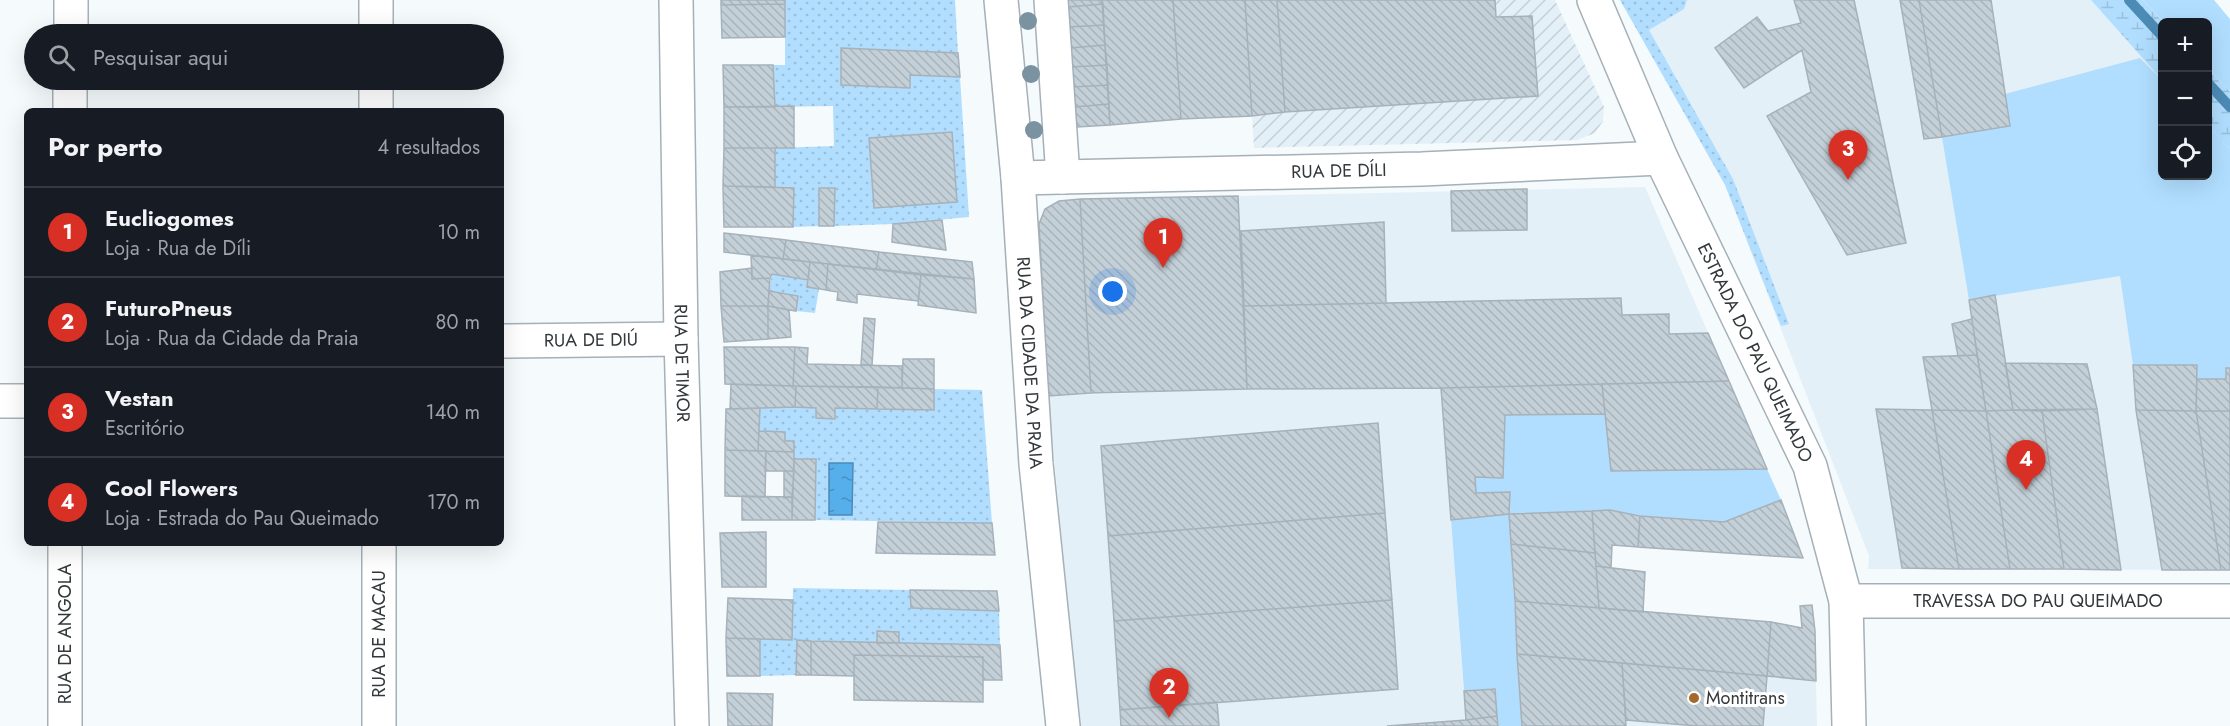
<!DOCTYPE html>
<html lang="pt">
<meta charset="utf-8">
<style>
:root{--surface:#171b24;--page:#20242c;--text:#f1f3f6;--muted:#9ea1a6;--line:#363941;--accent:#d93025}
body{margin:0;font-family:Jost,sans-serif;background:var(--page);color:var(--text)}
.controls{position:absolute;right:18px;top:18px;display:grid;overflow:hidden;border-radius:9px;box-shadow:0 6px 24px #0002}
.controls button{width:54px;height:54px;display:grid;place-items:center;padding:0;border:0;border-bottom:2px solid var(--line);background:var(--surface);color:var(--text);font:30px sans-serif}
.you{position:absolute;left:1113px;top:292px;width:21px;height:21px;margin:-15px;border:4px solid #fff;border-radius:50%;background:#1a73e8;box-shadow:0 0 0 9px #1a73e833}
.badge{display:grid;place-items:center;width:39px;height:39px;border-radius:50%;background:var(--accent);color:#fff;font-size:20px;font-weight:700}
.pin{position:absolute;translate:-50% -50px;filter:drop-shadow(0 2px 3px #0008)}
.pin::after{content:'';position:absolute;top:32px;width:21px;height:18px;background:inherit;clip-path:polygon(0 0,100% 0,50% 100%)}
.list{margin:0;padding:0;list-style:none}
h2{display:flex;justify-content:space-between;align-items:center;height:78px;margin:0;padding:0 24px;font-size:26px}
h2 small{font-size:20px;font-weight:400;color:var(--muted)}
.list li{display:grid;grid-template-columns:39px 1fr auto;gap:18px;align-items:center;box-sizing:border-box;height:90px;padding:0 24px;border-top:2px solid var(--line)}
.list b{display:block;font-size:22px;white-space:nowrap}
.list p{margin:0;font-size:20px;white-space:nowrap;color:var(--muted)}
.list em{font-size:20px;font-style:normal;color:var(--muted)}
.icon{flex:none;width:33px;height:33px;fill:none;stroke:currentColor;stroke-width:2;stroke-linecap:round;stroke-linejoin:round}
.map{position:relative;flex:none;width:2230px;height:726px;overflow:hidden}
.search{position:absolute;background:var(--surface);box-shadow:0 6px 24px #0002;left:24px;top:24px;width:480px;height:66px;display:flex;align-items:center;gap:15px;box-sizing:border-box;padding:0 21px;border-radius:33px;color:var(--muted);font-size:22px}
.panel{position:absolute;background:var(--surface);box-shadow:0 6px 24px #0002;left:24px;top:108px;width:480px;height:438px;border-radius:9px}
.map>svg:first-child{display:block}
.built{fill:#e4f0f8}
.industrial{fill:url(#industrial-furrows)}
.grass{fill:#b1deff}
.wetland{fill:url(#wetland-marsh)}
.park{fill:url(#park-dots);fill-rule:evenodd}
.water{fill:url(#water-ripples);stroke:#4c8bb6;stroke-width:1.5}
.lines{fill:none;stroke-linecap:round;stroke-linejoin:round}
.stream{stroke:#4c8bb6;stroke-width:10}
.building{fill:url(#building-back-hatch);stroke:#a6b1b9;stroke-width:1.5}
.minor-casing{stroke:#a5b0b8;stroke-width:36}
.minor{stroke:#fff;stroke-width:33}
.tree{fill:#7b92a1}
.poi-dot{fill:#a46929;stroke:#fff;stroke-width:2}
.labels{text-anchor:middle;stroke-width:6;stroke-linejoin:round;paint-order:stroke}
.street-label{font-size:18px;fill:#33383b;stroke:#fff}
.poi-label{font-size:18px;fill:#33383b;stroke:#fff;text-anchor:start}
</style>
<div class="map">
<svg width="2230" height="726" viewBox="0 0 2230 726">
<defs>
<pattern id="industrial-furrows" width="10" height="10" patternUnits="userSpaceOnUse" patternTransform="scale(1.5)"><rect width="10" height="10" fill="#e4f0f8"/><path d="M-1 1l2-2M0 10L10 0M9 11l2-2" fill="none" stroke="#c4cfd6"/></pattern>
<pattern id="wetland-marsh" width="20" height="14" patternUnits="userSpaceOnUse" patternTransform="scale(1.5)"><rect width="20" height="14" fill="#b1deff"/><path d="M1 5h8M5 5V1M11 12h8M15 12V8" fill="none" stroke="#99bfdb"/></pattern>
<pattern id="park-dots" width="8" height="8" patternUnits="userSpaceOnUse" patternTransform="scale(1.5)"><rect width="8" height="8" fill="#b1deff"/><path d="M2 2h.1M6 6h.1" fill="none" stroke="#99bfdb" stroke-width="1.8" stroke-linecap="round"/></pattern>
<pattern id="water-ripples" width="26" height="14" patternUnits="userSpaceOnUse" patternTransform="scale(1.5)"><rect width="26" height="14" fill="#56afea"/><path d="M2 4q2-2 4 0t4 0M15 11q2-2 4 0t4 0" fill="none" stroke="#488fbf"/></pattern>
<pattern id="building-back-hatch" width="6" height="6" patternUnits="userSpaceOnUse" patternTransform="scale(1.5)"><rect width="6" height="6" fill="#c4d0d8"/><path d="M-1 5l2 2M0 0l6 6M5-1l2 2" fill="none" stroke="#a9b3ba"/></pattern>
</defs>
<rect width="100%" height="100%" fill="#f5fafd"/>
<path class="built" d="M 1620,0 L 2091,0 L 2162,80 L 2162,176 L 2208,176 L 2208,126 L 2230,149 L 2230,570 L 1868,569 L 1869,556 L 1725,185 Z
M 1645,187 L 1729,381 L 1441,388 L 1466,720 L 1497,716 L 1498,726 L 1080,726 L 1048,396 L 1247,389 L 1238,196 Z
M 1517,654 L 1816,681 L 1817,726 L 1522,726 Z"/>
<path class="industrial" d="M 1245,0 L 1555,0 L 1604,107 L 1603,121 L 1595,133 L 1577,140 L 1254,148 Z"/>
<path class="grass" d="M 2143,0 L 2214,0 L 2230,19 L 2230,92 L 2208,68 L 2208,22 L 2164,22 Z
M 2140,58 L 2162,80 L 2162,176 L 2208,176 L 2208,126 L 2230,149 L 2230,368 L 2226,368 L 2226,379 L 2197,379 L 2197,365 L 2133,365 L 2120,276 L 1969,300 L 1942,137 L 2005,94 Z
M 1605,414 L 1611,471 L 1767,469 L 1781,500 L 1724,522 L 1640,516 L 1610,510 L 1509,514 L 1522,726 L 1498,726 L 1495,689 L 1464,691 L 1451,520 L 1509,513 L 1510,492 L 1476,493 L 1475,477 L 1503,478 L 1505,415 Z"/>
<path class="wetland" d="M 2091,0 L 2143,0 L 2164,22 L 2162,22 L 2162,80 Z
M 2208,68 L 2230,92 L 2230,149 L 2208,126 Z"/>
<path class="park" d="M 785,0 L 955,0 L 958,53 L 841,49 L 841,84 L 909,88 L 910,75 L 960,77 L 969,217 L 893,224 L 834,226 L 835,188 L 820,188 L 819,226 L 793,227 L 794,188 L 775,187 L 775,148 L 834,146 L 833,106 L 775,107 L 773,65 L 785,65 ZM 952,132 L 957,201 L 869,138 Z
M 1620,0 L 1687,0 L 1684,9 L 1649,30 L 1733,179 L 1789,324 L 1781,326 L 1725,185 Z
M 772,274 L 808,280 L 807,287 L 819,289 L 815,313 L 796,311 L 798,296 L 769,291 Z
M 934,389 L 982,390 L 992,523 L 815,520 L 816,460 L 794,459 L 794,442 L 785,441 L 785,432 L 759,431 L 760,408 L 816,408 L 835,418 L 835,408 L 934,410 Z
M 793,588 L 910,590 L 911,608 L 999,611 L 1000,645 L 899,643 L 899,632 L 877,631 L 877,643 L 797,640 L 796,675 L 760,676 L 760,639 L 792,640 Z"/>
<path class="water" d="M 829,463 L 853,463 L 852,515 L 829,515 Z"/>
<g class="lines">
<path class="stream" d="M 2129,0 L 2162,36
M 2208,83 L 2230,107"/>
</g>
<path class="building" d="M 721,0 L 785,0 L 785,4 L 721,5 Z
M 1068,0 L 1102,0 L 1103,4 L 1068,7 Z
M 1102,0 L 1173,0 L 1181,119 L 1110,125 Z
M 1173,0 L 1245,0 L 1252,116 L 1181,119 Z
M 1245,0 L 1277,0 L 1285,112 L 1252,116 Z
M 1277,0 L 1495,0 L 1496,17 L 1532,16 L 1538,96 L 1285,112 Z
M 1794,0 L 1854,0 L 1906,243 L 1847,255 L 1767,116 L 1811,92 L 1802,50 L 1744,88 L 1715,48 L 1757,17 L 1768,31 L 1801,23 Z
M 1900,0 L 1919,0 L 1942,137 L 1924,139 Z
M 1919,0 L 1991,0 L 2010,126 L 1942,137 Z
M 785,4 L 785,37 L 722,38 L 721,5 Z
M 1103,4 L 1104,25 L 1069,27 L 1068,7 Z
M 1104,25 L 1105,45 L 1070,48 L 1069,27 Z
M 1105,45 L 1107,65 L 1071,67 L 1070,48 Z
M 841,48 L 958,53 L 960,77 L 910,75 L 910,88 L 841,85 Z
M 723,65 L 773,65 L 775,107 L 724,107 Z
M 1107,65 L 1108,85 L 1072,87 L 1071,67 Z
M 1108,85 L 1109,104 L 1074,107 L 1072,87 Z
M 1109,104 L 1110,125 L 1077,127 L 1074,107 Z
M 794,106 L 794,148 L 724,148 L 724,107 Z
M 952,132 L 957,202 L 874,208 L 869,138 Z
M 724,148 L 775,148 L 775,187 L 723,186 Z
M 723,186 L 794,188 L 793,227 L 724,227 Z
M 819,188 L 835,188 L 834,226 L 819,226 Z
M 1527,189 L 1527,230 L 1452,231 L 1451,191 Z
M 1238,196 L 1247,389 L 1091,393 L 1080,199 Z
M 1080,199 L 1091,393 L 1048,396 L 1039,224 L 1045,209 L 1059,201 Z
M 942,220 L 946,250 L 892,242 L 893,224 Z
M 1384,222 L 1386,303 L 1244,306 L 1241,231 Z
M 724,233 L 786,240 L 783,259 L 724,252 Z
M 786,240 L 879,252 L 876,269 L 783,259 Z
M 879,252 L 972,262 L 974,279 L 876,269 Z
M 751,255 L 810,262 L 808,280 L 772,274 L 770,278 L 752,279 Z
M 810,262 L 828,264 L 826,290 L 807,287 Z
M 828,264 L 921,275 L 918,301 L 857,294 L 857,303 L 837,300 L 838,292 L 826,290 Z
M 752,268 L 752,279 L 770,278 L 768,306 L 721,306 L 720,272 Z
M 921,275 L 974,279 L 976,313 L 918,305 Z
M 769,291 L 798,296 L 796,311 L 768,306 Z
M 1995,295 L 2013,410 L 1986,411 L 1969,300 Z
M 1621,298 L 1622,315 L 1669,314 L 1669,334 L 1708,333 L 1729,381 L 1441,388 L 1247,389 L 1244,306 Z
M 721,306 L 768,306 L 768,339 L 724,342 Z
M 768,306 L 789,310 L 791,337 L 768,339 Z
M 864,318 L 875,319 L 872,365 L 861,365 Z
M 1972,319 L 1977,355 L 1958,356 L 1952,324 Z
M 724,347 L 795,347 L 793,386 L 725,384 Z
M 795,347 L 808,348 L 807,364 L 902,366 L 902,388 L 793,386 Z
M 1977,355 L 1986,411 L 1932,410 L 1923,357 Z
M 903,359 L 934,359 L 934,389 L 902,388 Z
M 2005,363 L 2087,364 L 2097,409 L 2013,410 Z
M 2133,365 L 2197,365 L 2196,411 L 2136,410 Z
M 2226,368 L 2230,368 L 2230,411 L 2196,411 L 2197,379 L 2226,379 Z
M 1729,381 L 1767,469 L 1611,471 L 1602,384 Z
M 731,384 L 796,386 L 795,407 L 730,409 Z
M 1602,384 L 1605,414 L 1505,415 L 1503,478 L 1475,477 L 1476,493 L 1510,492 L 1509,514 L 1451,520 L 1441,388 Z
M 796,386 L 878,387 L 877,409 L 835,408 L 835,419 L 816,418 L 816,408 L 795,407 Z
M 878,387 L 934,389 L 934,410 L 877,409 Z
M 760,408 L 758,451 L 725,450 L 726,409 Z
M 1876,409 L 1932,410 L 1959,569 L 1902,568 Z
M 2097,409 L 2121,570 L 2064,569 L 2042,411 Z
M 1932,410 L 1986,411 L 2010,569 L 1959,569 Z
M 2013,410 L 2042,411 L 2064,569 L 2010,569 L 1986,411 Z
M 2136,410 L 2196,411 L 2221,570 L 2162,570 Z
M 2196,411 L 2230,411 L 2230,570 L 2221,570 Z
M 1378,423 L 1385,513 L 1108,536 L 1101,446 Z
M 759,431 L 785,432 L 785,441 L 794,441 L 794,452 L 758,451 Z
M 725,450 L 766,451 L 765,497 L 725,496 Z
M 766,451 L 794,452 L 794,471 L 765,471 Z
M 794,459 L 816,459 L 815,520 L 792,520 Z
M 784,471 L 794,471 L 792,497 L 784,498 Z
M 742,496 L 792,497 L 792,520 L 742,520 Z
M 1781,500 L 1803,558 L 1638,547 L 1640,516 L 1724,522 Z
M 1610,510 L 1640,516 L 1638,547 L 1612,545 L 1611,568 L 1596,566 L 1592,511 Z
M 1592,511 L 1595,553 L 1511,544 L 1509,514 Z
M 1385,513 L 1392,600 L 1114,621 L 1108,536 Z
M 878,522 L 992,523 L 995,555 L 876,553 Z
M 766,532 L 766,587 L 722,587 L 720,533 Z
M 1511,544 L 1595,553 L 1599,608 L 1515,601 Z
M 1596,566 L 1645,572 L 1643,612 L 1599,608 Z
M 910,590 L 997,591 L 999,611 L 911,608 Z
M 728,598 L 793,600 L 792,640 L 726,638 Z
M 1392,600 L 1398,689 L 1120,710 L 1114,621 Z
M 1515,601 L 1771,622 L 1767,676 L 1517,654 Z
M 1812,605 L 1815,631 L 1816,681 L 1767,676 L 1771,622 L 1802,628 L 1800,606 Z
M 877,631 L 899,632 L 899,643 L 877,643 Z
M 726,638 L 760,639 L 760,676 L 727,676 Z
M 797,640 L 811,641 L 811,675 L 796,675 Z
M 811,641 L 1000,645 L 1002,680 L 983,680 L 983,657 L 854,655 L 854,676 L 811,675 Z
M 1517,654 L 1622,663 L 1626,726 L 1522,726 Z
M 854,655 L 983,657 L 983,702 L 854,700 Z
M 1622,663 L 1767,676 L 1763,726 L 1697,726 L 1626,720 Z
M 1495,689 L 1497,716 L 1466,720 L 1464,691 Z
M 727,693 L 773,694 L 772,726 L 728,726 Z
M 1217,702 L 1219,726 L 1121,726 L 1120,710 Z
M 1497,716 L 1498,726 L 1387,726 L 1466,720 Z"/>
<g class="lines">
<g class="minor-casing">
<g id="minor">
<path d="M 376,0 L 376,34"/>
<path id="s1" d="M 676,0 L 681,339 L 692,726"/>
<path id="s2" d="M 1001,0 L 1018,178 L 1036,464 L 1063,726"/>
<path d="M 1051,0 L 1063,177"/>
<path id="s3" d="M 1594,0 L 1661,158 L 1810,466 L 1846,601 L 1849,726"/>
<path d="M 71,34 L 71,0"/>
<path d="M 376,80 L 376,111"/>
<path d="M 70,111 L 70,80"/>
<path id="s4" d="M 1018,178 L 1422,169 L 1661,158"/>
<path id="s5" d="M 501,341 L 681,339"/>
<path d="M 0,401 L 27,401"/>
<path d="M 379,543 L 379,726"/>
<path id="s6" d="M 1846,601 L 2230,601"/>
<path d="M 65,726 L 65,543"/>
</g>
</g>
<use href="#minor" class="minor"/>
</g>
<g class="tree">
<circle cx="1028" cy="21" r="9"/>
<circle cx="1031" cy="74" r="9"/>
<circle cx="1034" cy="130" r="9"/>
</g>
<circle class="poi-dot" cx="1694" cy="698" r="6"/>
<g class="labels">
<g class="street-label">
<text dy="6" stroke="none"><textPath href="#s4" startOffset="321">RUA DE DÍLI</textPath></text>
<text dy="6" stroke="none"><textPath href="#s5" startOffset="90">RUA DE DIÚ</textPath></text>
<text dy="6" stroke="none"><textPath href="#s3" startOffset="388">ESTRADA DO PAU QUEIMADO</textPath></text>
<text dy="6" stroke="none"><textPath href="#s1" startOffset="363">RUA DE TIMOR</textPath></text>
<text dy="6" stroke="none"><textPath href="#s2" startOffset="364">RUA DA CIDADE DA PRAIA</textPath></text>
<text dy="6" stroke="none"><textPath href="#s6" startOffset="192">TRAVESSA DO PAU QUEIMADO</textPath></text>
<text transform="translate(65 634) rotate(-90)" y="6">RUA DE ANGOLA</text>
<text transform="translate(379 634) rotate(-90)" y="6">RUA DE MACAU</text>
</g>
<g class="poi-label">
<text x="1706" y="704">Montitrans</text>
</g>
</g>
</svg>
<div class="controls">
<button>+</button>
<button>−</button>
<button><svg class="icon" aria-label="locate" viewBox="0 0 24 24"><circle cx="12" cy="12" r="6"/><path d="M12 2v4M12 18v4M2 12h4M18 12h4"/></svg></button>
</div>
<div class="you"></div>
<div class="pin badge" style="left:1163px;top:268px">1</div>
<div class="pin badge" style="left:1169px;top:718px">2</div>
<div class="pin badge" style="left:1848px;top:180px">3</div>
<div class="pin badge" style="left:2026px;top:490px">4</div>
<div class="search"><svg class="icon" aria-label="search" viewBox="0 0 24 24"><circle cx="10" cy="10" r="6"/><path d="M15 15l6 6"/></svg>Pesquisar aqui</div>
<section class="panel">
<h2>Por perto<small>4 resultados</small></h2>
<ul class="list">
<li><span class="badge">1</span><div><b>Eucliogomes</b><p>Loja · Rua de Díli</p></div><em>10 m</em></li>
<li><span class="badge">2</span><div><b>FuturoPneus</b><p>Loja · Rua da Cidade da Praia</p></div><em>80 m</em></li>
<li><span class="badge">3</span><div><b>Vestan</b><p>Escritório</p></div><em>140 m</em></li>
<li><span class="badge">4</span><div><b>Cool Flowers</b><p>Loja · Estrada do Pau Queimado</p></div><em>170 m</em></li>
</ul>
</section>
</div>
